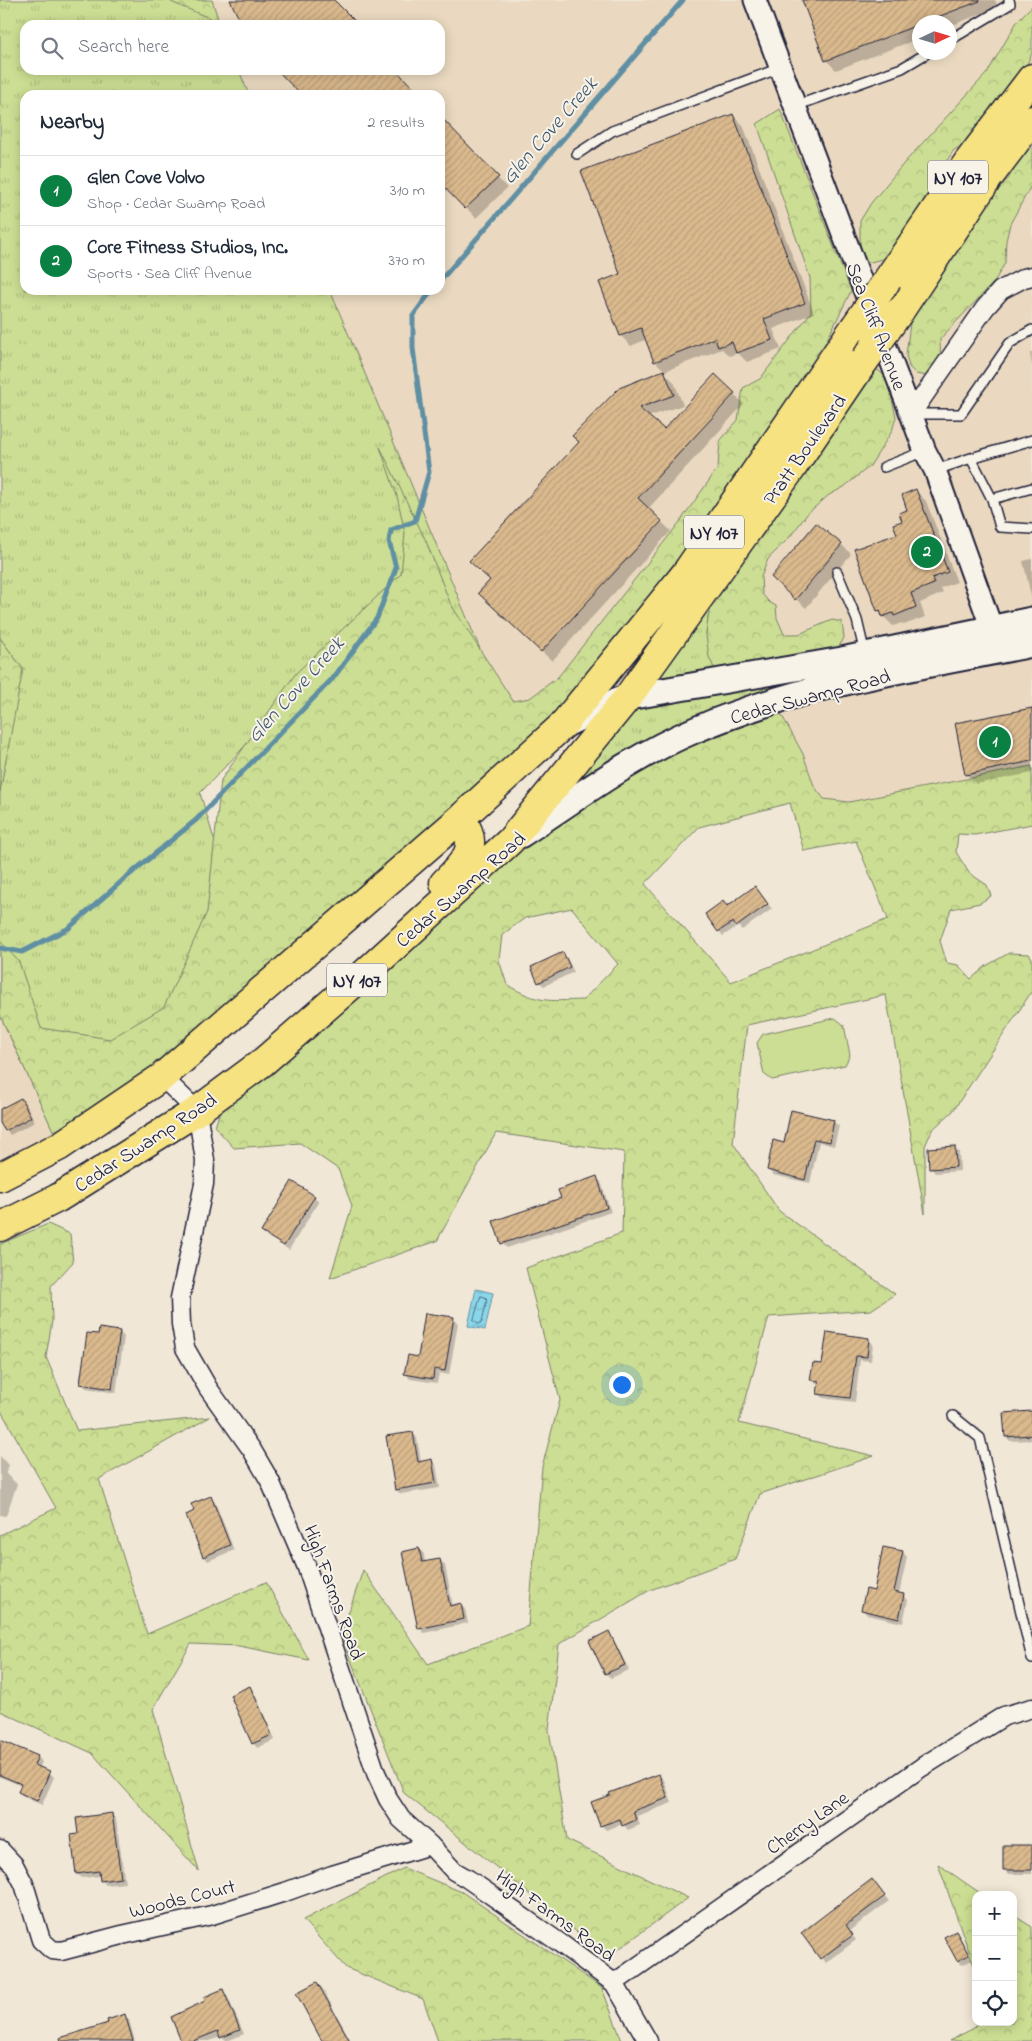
<!DOCTYPE html>
<meta charset="utf-8">
<style>
:root{--surface:#fff;--page:#f6f6f7;--text:#1f2937;--muted:#747a83;--line:#e0e1e3;--accent:#0b8043}
body{margin:0;font-family:"Indie Flower",sans-serif;background:var(--page);color:var(--text)}
.controls{position:absolute;right:15px;bottom:15px;display:grid;overflow:hidden;border-radius:10px;box-shadow:0 2px 12px #0003}
.controls button{width:45px;height:45px;display:grid;place-items:center;padding:0;border:0;border-bottom:1px solid var(--line);background:var(--surface);color:var(--text);font:25px sans-serif}
.compass{position:absolute;left:912px;top:15px;width:45px;height:45px;border-radius:50%;background:var(--surface);box-shadow:0 2px 12px #0003;rotate:86deg}
.you{position:absolute;left:621px;top:1384px;width:18px;height:18px;margin:-12px;border:4px solid #fff;border-radius:50%;background:#1a73e8;box-shadow:0 0 0 8px #1a73e833}
.badge{display:grid;place-items:center;width:32px;height:32px;border-radius:50%;background:var(--accent);color:#fff;font-size:16px;font-weight:700}
.pin{position:absolute;translate:-50% -50%;border:2px solid #fff;box-shadow:0 1px 5px #0006}
.list{margin:0;padding:0;list-style:none}
h2{display:flex;justify-content:space-between;align-items:center;height:65px;margin:0;padding:0 20px;font-size:21px}
h2 small{font-size:16px;font-weight:400;color:var(--muted)}
.list li{display:grid;grid-template-columns:32px 1fr auto;gap:15px;align-items:center;box-sizing:border-box;height:70px;padding:0 20px;border-top:1px solid var(--line)}
.list b{display:block;font-size:19px;white-space:nowrap}
.list p{margin:0;font-size:16px;white-space:nowrap;color:var(--muted)}
.list em{font-size:16px;font-style:normal;color:var(--muted)}
.icon{flex:none;width:28px;height:28px;fill:none;stroke:currentColor;stroke-width:2;stroke-linecap:round;stroke-linejoin:round}
.map{position:relative;flex:none;width:1032px;height:2041px;overflow:hidden}
.search{position:absolute;background:var(--surface);box-shadow:0 2px 12px #0003;left:20px;top:20px;width:425px;height:55px;display:flex;align-items:center;gap:12px;box-sizing:border-box;padding:0 18px;border-radius:15px;color:var(--muted);font-size:19px}
.panel{position:absolute;background:var(--surface);box-shadow:0 2px 12px #0003;left:20px;top:90px;width:425px;height:205px;border-radius:15px}
.map>svg:first-child{display:block}
.built{fill:#ead9c0;fill-rule:evenodd}
.grass{fill:url(#grass-tufts);stroke:#778067}
.forest{fill:url(#forest-crowns);stroke:#778067;fill-rule:evenodd}
.pitch{fill:#ccde93;stroke:#778067}
.water{fill:url(#water-ripples);stroke:#608fa4}
.shadow{fill:#0003}
.lines{fill:none;stroke-linecap:round;stroke-linejoin:round}
.shore{stroke:#4c6a81;stroke-width:1}
.stream{stroke:#608fa4;stroke-width:5}
.building{fill:url(#building-hatch);stroke:#22223b}
.service-casing{stroke:#22223b;stroke-width:12}
.minor-casing{stroke:#22223b;stroke-width:21}
.tertiary-casing{stroke:#22223b;stroke-width:25}
.secondary-casing{stroke:#22223b;stroke-width:29}
.primary-casing{stroke:#22223b;stroke-width:31}
.service{stroke:#f7f3e8;stroke-width:9}
.minor{stroke:#f7f3e8;stroke-width:18}
.tertiary{stroke:#f7f3e8;stroke-width:21}
.secondary{stroke:#f7f3e8;stroke-width:25}
.primary{stroke:#f7e281;stroke-width:28}
.primary-bridge-casing{stroke:#22223b;stroke-width:31;stroke-linecap:butt}
.primary-bridge{stroke:#f7e281;stroke-width:28}
.labels{text-anchor:middle;stroke-width:4;stroke-linejoin:round;paint-order:stroke}
.shield{fill:#f7f3e8;stroke:#62616f;stroke-width:1}
.shield-label{font-size:19px;font-weight:bold;fill:#22223b}
.street-label{font-size:20px;fill:#22223b;stroke:#f7f3e8}
.water-label{font-size:21px;font-style:italic;fill:#415870;stroke:#f7f3e8}
</style>
<div class="map">
<svg width="1032" height="2041" viewBox="0 0 1032 2041">
<defs>
<pattern id="grass-tufts" width="24" height="20" patternUnits="userSpaceOnUse" patternTransform="scale(1.25)"><rect width="24" height="20" fill="#ccde93"/><path d="M3 7l-1-3M5 7V3M7 7l1-3M15 17l-1-3M17 17v-4M19 17l1-3" fill="none" stroke="#afbe80"/></pattern>
<pattern id="forest-crowns" width="20" height="18" patternUnits="userSpaceOnUse" patternTransform="scale(1.25)"><rect width="20" height="18" fill="#ccde93"/><path d="M2 6a3 3 0 1 1 6 0M12 15a3 3 0 1 1 6 0" fill="none" stroke="#afbe80"/></pattern>
<pattern id="water-ripples" width="26" height="14" patternUnits="userSpaceOnUse" patternTransform="scale(1.25)"><rect width="26" height="14" fill="#8ad7ea"/><path d="M2 4q2-2 4 0t4 0M15 11q2-2 4 0t4 0" fill="none" stroke="#77b8ca"/></pattern>
<pattern id="building-hatch" width="6" height="6" patternUnits="userSpaceOnUse" patternTransform="scale(1.25)"><rect width="6" height="6" fill="#dab98d"/><path d="M-1 1l2-2M0 6l6-6M5 7l2-2" fill="none" stroke="#bb9f7b"/></pattern>
</defs>
<rect width="100%" height="100%" fill="#f1e7d6"/>
<filter id="ink" filterUnits="userSpaceOnUse"><feTurbulence type="fractalNoise" baseFrequency=".02" numOctaves="2"/><feDisplacementMap in="SourceGraphic" scale="10" xChannelSelector="R" yChannelSelector="G"/><feConvolveMatrix kernelMatrix="1 2 1 2 8 2 1 2 1" color-interpolation-filters="sRGB"/></filter>
<g filter="url(#ink)">
<path class="built" d="M 210,0 L 1032,0 L 1032,766 L 849,802 L 824,799 L 814,786 L 803,754 L 774,701 L 812,657 L 507,717 L 330,290 L 440,290 L 440,95 L 249,95 L 239,70 L 440,70 L 440,25 L 220,25 ZM 920,22 L 950,22 L 950,52 L 920,52 Z
M 0,1015 L 60,1146 L 0,1182 Z"/>
<path class="grass" d="M 0,0 L 207,0 L 220,25 L 25,25 L 25,70 L 239,70 L 249,95 L 25,95 L 25,290 L 330,290 L 480,649 L 413,570 L 200,793 L 257,980 L 52,1128 L 0,1015 L 0,751 L 23,669 L 0,638 Z
M 713,582 L 706,634 L 861,669 L 510,843 Z"/>
<path class="forest" d="M 170,0 L 212,0 L 219,22 L 171,2 Z
M 1032,6 L 1032,53 L 1024,71 L 978,134 L 953,151 L 907,228 L 882,259 L 867,263 L 860,257 L 860,221 L 871,203 L 905,162 L 987,73 L 1018,20 Z
M 780,109 L 851,291 L 817,360 L 679,557 L 584,681 L 488,783 L 60,1146 L 0,1015 L 0,941 L 19,962 L 41,1028 L 110,1039 L 164,1007 L 207,912 L 221,780 L 296,673 L 401,574 L 405,533 L 397,496 L 380,447 L 426,541 L 450,603 L 513,701 L 530,698 L 558,677 L 679,523 L 718,468 L 720,441 L 738,420 L 743,388 L 760,379 L 811,312 L 810,278 L 757,124 Z
M 1032,138 L 1032,184 L 1010,224 L 1006,241 L 1005,263 L 994,282 L 940,339 C 941,355 941,367 927,376 L 916,374 L 909,367 L 906,355 L 910,323 L 926,281 L 970,215 L 1008,179 Z
M 868,370 L 878,370 L 887,378 L 896,417 L 892,431 L 870,466 L 844,487 L 829,495 L 808,513 L 789,538 L 768,559 L 761,577 L 762,594 L 769,602 L 776,606 L 777,618 L 784,634 L 799,634 L 832,620 L 842,622 L 844,638 L 839,647 L 812,657 L 727,673 L 714,668 L 709,657 L 706,634 L 713,582 Z
M 0,638 L 23,669 L 0,792 Z
M 774,701 L 803,754 L 814,786 L 824,799 L 849,802 L 1032,766 L 1032,824 L 975,835 L 958,834 L 956,852 L 969,873 L 987,885 L 991,896 L 980,903 L 951,909 L 940,941 L 947,963 L 958,965 L 971,979 L 986,966 L 1009,953 L 1029,954 L 1032,958 L 1032,991 L 953,1111 L 932,1130 L 925,1146 L 925,1214 L 886,995 L 747,1025 L 733,1143 L 779,1211 L 895,1294 L 871,1310 L 769,1317 L 739,1423 L 874,1456 L 760,1494 L 735,1559 L 650,1590 L 559,1644 L 549,1730 L 567,1840 L 688,1898 L 608,1957 L 404,1793 L 341,1635 L 363,1570 L 428,1664 L 528,1626 L 542,1467 L 560,1400 L 526,1268 L 622,1233 L 624,1152 L 496,1133 L 437,1241 L 330,1278 L 352,1206 L 338,1169 L 300,1143 L 234,1148 L 215,1127 L 223,1101 L 510,843 L 628,767 ZM 790,803 L 804,851 L 856,841 L 888,919 L 731,982 L 645,884 L 699,827 ZM 572,908 L 618,964 L 583,1000 C 547,1001 539,1003 507,985 L 499,960 L 502,935 L 525,918 Z
M 48,1224 L 70,1234 L 73,1262 L 51,1286 L 52,1321 L 46,1357 L 77,1431 L 210,1417 L 99,1479 L 147,1634 L 266,1582 L 309,1660 L 239,1646 L 191,1644 L 153,1709 L 199,1871 L 92,1753 L 0,1711 L 0,1535 L 56,1508 L 0,1409 L 0,1244 Z
M 938,1864 L 983,1895 L 976,1895 L 976,1971 Z
M 404,1868 L 462,1892 L 602,1988 L 622,2041 L 438,2041 L 423,1999 L 346,1968 L 303,1920 Z
M 1013,1915 L 1032,1927 L 1032,2041 L 949,2041 L 974,2028 L 980,2022 L 1013,2022 Z"/>
<path class="pitch" d="M 835,1018 L 844,1025 L 850,1055 L 845,1065 L 772,1080 L 764,1074 L 757,1043 L 763,1034 Z"/>
<path class="water" d="M 476,1289 L 493,1293 L 485,1330 L 468,1326 Z"/>
<path class="shadow" d="M 803,0 L 995,0 L 998,7 L 950,26 L 950,22 L 920,22 L 920,38 L 836,70 L 826,60 Z
M 733,115 L 743,125 L 814,313 L 773,329 L 781,349 L 747,362 L 738,353 L 729,356 L 722,349 L 665,371 L 655,361 L 647,339 L 631,346 L 621,336 L 621,275 Z
M 440,117 L 507,188 L 476,218 L 440,181 Z
M 1030,353 L 1032,353 L 1032,367 Z
M 664,372 L 674,382 L 683,405 L 648,417 L 664,431 L 715,376 L 744,404 L 648,509 L 671,531 L 552,661 L 489,603 Z
M 916,491 L 926,501 L 957,582 L 941,588 L 943,593 L 920,603 L 925,617 L 904,625 L 902,623 L 893,626 L 878,611 L 856,550 L 899,535 Z
M 841,544 L 851,554 L 806,608 L 782,587 Z
M 1032,559 L 1032,600 L 1023,561 Z
M 1032,709 L 1032,773 L 976,784 L 966,774 Z
M 755,887 L 772,909 L 742,930 L 738,926 L 723,936 L 719,931 L 727,907 Z
M 562,953 L 567,958 L 574,972 L 544,986 L 539,982 Z
M 21,1099 L 26,1104 L 35,1122 L 10,1135 L 0,1120 L 0,1111 Z
M 792,1112 L 834,1122 L 839,1126 L 834,1146 L 819,1142 L 810,1183 L 773,1175 L 768,1170 L 785,1144 Z
M 954,1147 L 959,1152 L 960,1171 L 935,1173 L 931,1168 Z
M 596,1178 L 601,1182 L 611,1212 L 507,1248 L 502,1243 Z
M 314,1197 L 319,1201 L 289,1250 L 262,1232 Z
M 453,1318 L 458,1323 L 449,1375 L 439,1373 L 437,1383 L 410,1379 L 406,1374 Z
M 120,1332 L 124,1337 L 116,1393 L 86,1388 L 82,1384 Z
M 869,1339 L 873,1344 L 871,1361 L 860,1360 L 855,1402 L 823,1398 L 818,1393 L 819,1385 L 811,1380 L 824,1366 Z
M 1032,1412 L 1032,1440 L 1010,1441 L 1006,1437 Z
M 413,1433 L 417,1438 L 421,1462 L 432,1460 L 436,1465 L 440,1488 L 401,1494 L 396,1490 Z
M 0,1456 L 9,1465 L 6,1474 L 17,1484 L 6,1516 L 0,1515 Z
M 210,1498 L 215,1502 L 234,1550 L 208,1561 L 204,1556 L 196,1512 Z
M 419,1549 L 424,1554 L 425,1563 L 440,1560 L 445,1565 L 453,1606 L 460,1605 L 465,1609 L 468,1623 L 424,1633 L 419,1628 Z
M 903,1552 L 907,1557 L 899,1595 L 903,1595 L 908,1600 L 903,1623 L 867,1615 L 863,1610 Z
M 609,1633 L 613,1638 L 629,1670 L 611,1678 L 606,1674 Z
M 250,1688 L 254,1692 L 275,1740 L 257,1748 L 253,1743 Z
M 0,1741 L 38,1757 L 42,1762 L 39,1769 L 49,1772 L 54,1777 L 42,1805 L 24,1797 L 19,1792 L 22,1786 L 0,1777 Z
M 659,1776 L 664,1780 L 672,1803 L 637,1816 L 640,1825 L 628,1830 L 623,1824 L 606,1830 L 601,1825 Z
M 111,1814 L 116,1819 L 125,1883 L 106,1885 L 102,1881 L 101,1876 L 82,1878 L 77,1874 L 79,1835 Z
M 1032,1846 L 1032,1874 L 1009,1874 L 1005,1869 Z
M 872,1881 L 889,1901 L 849,1931 L 856,1940 L 826,1963 L 802,1933 Z
M 956,1932 L 960,1937 L 972,1960 L 962,1965 L 958,1961 Z
M 317,1983 L 322,1988 L 351,2041 L 323,2041 Z
M 222,1990 L 227,1995 L 244,2034 L 227,2041 L 221,2036 L 210,2041 L 182,2041 L 207,2001 Z
M 124,2016 L 129,2020 L 135,2041 L 86,2041 Z"/>
<g class="lines">
<path class="shore" d="M 481,1296 L 485,1297 L 487,1299 L 482,1322 L 479,1324 L 474,1320 Z"/>
<path class="stream" d="M 440,281 L 683,0
M 0,948 L 22,952 L 69,928 L 123,880 L 196,820 L 334,677 L 377,618 L 396,568 L 389,541 L 391,530 L 415,521 L 429,472 L 413,348 L 413,316 L 432,290"/>
</g>
<path class="building" d="M 230,0 L 334,0 L 359,25 L 242,25 Z
M 802,0 L 980,0 L 980,1 L 924,22 L 920,22 L 920,24 L 825,61 Z
M 277,70 L 396,70 L 420,95 L 301,95 Z
M 733,114 L 805,303 L 764,319 L 772,340 L 736,353 L 732,342 L 718,347 L 715,338 L 654,362 L 641,328 L 620,336 L 599,282 L 620,274 L 581,171 Z
M 440,116 L 499,177 L 465,209 L 440,183 Z
M 664,370 L 674,395 L 639,408 L 664,429 L 715,374 L 735,393 L 638,498 L 662,521 L 541,652 L 478,593 L 490,580 L 469,561 L 579,442 L 572,436 L 619,388 Z
M 916,489 L 948,572 L 932,578 L 934,584 L 911,593 L 916,607 L 894,616 L 893,613 L 882,617 L 880,610 L 877,611 L 854,549 L 897,534 L 893,524 L 902,521 L 899,513 L 907,510 L 902,495 Z
M 816,523 L 842,544 L 795,600 L 771,577 Z
M 1032,708 L 1032,761 L 965,775 L 955,723 Z
M 755,886 L 768,904 L 736,927 L 733,922 L 718,932 L 705,914 L 723,901 L 727,906 Z
M 563,952 L 570,967 L 538,983 L 531,967 Z
M 21,1098 L 31,1117 L 5,1131 L 0,1123 L 0,1109 Z
M 791,1110 L 834,1120 L 830,1142 L 814,1139 L 805,1180 L 767,1170 L 773,1140 L 784,1143 Z
M 955,1146 L 956,1167 L 929,1169 L 928,1148 Z
M 597,1176 L 607,1208 L 501,1244 L 493,1221 L 561,1198 L 558,1190 Z
M 292,1181 L 315,1196 L 284,1246 L 261,1232 Z
M 425,1313 L 454,1317 L 445,1371 L 434,1369 L 433,1379 L 404,1374 L 408,1355 L 418,1357 Z
M 99,1328 L 120,1331 L 112,1389 L 80,1384 L 87,1333 L 98,1334 Z
M 827,1332 L 869,1338 L 867,1357 L 856,1356 L 850,1398 L 817,1394 L 819,1381 L 810,1380 L 813,1363 L 822,1364 Z
M 1032,1411 L 1032,1435 L 1005,1437 L 1003,1413 Z
M 413,1432 L 418,1462 L 432,1459 L 436,1483 L 395,1490 L 386,1436 Z
M 211,1496 L 230,1545 L 203,1557 L 186,1515 L 194,1511 L 191,1504 Z
M 883,1547 L 903,1551 L 894,1592 L 904,1594 L 899,1619 L 861,1610 L 866,1589 L 874,1591 Z
M 419,1548 L 422,1562 L 440,1559 L 450,1606 L 461,1603 L 464,1619 L 418,1629 L 402,1552 Z
M 609,1631 L 625,1665 L 605,1674 L 589,1641 Z
M 250,1686 L 272,1735 L 252,1744 L 230,1695 Z
M 0,1740 L 38,1756 L 34,1765 L 50,1771 L 37,1801 L 18,1792 L 21,1784 L 0,1775 Z
M 659,1774 L 668,1798 L 633,1811 L 636,1820 L 622,1826 L 620,1819 L 600,1826 L 591,1802 L 610,1795 L 609,1793 Z
M 112,1813 L 121,1878 L 100,1881 L 99,1871 L 76,1874 L 71,1835 L 78,1834 L 76,1818 Z
M 1003,1845 L 1032,1845 L 1032,1870 L 1003,1870 Z
M 872,1879 L 885,1896 L 846,1925 L 853,1935 L 820,1959 L 801,1933 Z
M 956,1931 L 969,1955 L 957,1961 L 944,1937 Z
M 317,1982 L 350,2041 L 322,2041 L 296,1993 Z
M 223,1989 L 240,2030 L 220,2038 L 218,2031 L 193,2041 L 181,2041 L 171,2017 L 205,2001 L 204,1997 Z
M 125,2014 L 133,2041 L 61,2041 L 60,2038 L 108,2023 L 107,2020 Z"/>
<g class="lines">
<g class="service-casing">
<path id="service" d="M 950,40 L 1010,4 L 1009,0
M 795,106 L 902,68 L 929,52
M 577,154 L 612,131 L 780,68
M 911,414 L 961,414 L 1010,343 L 1032,330
M 971,458 L 1032,440
M 884,467 L 925,451
M 936,470 L 971,458 L 992,499 L 1032,488
M 992,499 L 1000,527 L 1032,529
M 837,572 L 857,620 L 865,654
M 953,1416 L 980,1438 L 1032,1659"/>
</g>
<g class="minor-casing">
<path id="minor" d="M 911,414 L 985,308 L 1001,290 L 1024,278 L 1032,276
M 162,1077 L 197,1111 L 205,1160 L 204,1184 L 180,1298 L 181,1324 L 185,1348 L 208,1388 L 252,1450 L 270,1481 L 306,1565 L 376,1773 L 388,1799 L 401,1819 L 430,1845 L 454,1871 L 468,1879 L 560,1943 L 614,1983 L 648,2041
M 0,1850 L 14,1865 L 24,1884 L 41,1940 L 52,1950 L 61,1951 L 122,1935 L 212,1915 L 285,1892 L 332,1875 L 430,1845
M 614,1983 L 922,1767 L 1004,1716 L 1032,1708"/>
</g>
<g class="tertiary-casing">
<path id="tertiary" d="M 755,0 L 925,451 L 935,470 L 997,643"/>
</g>
<g class="secondary-casing">
<path id="secondary" d="M 562,726 L 601,707 L 628,697 L 842,660 L 1032,620
M 520,835 C 577,798 633,756 695,730 C 801,684 919,667 1032,644"/>
</g>
<g class="primary-casing">
<path id="primary" d="M 888,279 L 968,162 L 1032,78
M 900,311 L 989,177 L 1032,120
M 444,883 C 465,862 481,847 461,818
M 0,1177 L 60,1146 L 162,1077 L 461,818 L 562,726 L 686,573 L 854,328
M 0,1227 L 58,1198 L 197,1111 L 263,1062 L 363,975 L 510,841 L 628,697 L 792,468 L 865,360"/>
</g>
<use href="#service" class="service"/>
<use href="#minor" class="minor"/>
<use href="#tertiary" class="tertiary"/>
<use href="#secondary" class="secondary"/>
<use href="#primary" class="primary"/>
<g class="primary-bridge-casing">
<path id="primary-bridge" d="M 854,328 L 888,279
M 865,360 L 900,311"/>
</g>
<use href="#primary-bridge" class="primary-bridge"/>
</g>
</g>
<g class="labels">
<g class="shield">
<rect x="928" y="160.5" width="60" height="33" rx="4"/>
<rect x="684" y="515.5" width="60" height="33" rx="4"/>
<rect x="327" y="963.5" width="60" height="33" rx="4"/>
</g>
<g class="shield-label">
<text x="958" y="184">NY 107</text>
<text x="714" y="539">NY 107</text>
<text x="357" y="987">NY 107</text>
</g>
<g class="street-label">
<text transform="translate(877 326) rotate(69)" y="7">Sea Cliff Avenue</text>
<text transform="translate(804 449) rotate(-55)" y="7">Pratt Boulevard</text>
<text transform="translate(810 696) rotate(-15)" y="7">Cedar Swamp Road</text>
<text transform="translate(460 889) rotate(-41)" y="7">Cedar Swamp Road</text>
<text transform="translate(145 1142) rotate(-33)" y="7">Cedar Swamp Road</text>
<text transform="translate(335 1592) rotate(70)" y="7">High Farms Road</text>
<text transform="translate(807 1822) rotate(-35)" y="7">Cherry Lane</text>
<text transform="translate(182 1898) rotate(-14)" y="7">Woods Court</text>
<text transform="translate(556 1915) rotate(36)" y="7">High Farms Road</text>
</g>
<g class="water-label">
<text transform="translate(549 130) rotate(-49)" y="7">Glen Cove Creek</text>
<text transform="translate(295 689) rotate(-48)" y="7">Glen Cove Creek</text>
</g>
</g>
</svg>
<div class="controls">
<button>+</button>
<button>−</button>
<button><svg class="icon" aria-label="locate" viewBox="0 0 24 24"><circle cx="12" cy="12" r="6"/><path d="M12 2v4M12 18v4M2 12h4M18 12h4"/></svg></button>
</div>
<svg class="compass" viewBox="-18 -18 36 36"><path d="M0-13l5 13h-10z" fill="#e53935"/><path d="M0 13l5-13h-10z" fill="#747a83"/></svg>
<div class="you"></div>
<div class="pin badge" style="left:995px;top:742px">1</div>
<div class="pin badge" style="left:927px;top:552px">2</div>
<div class="search"><svg class="icon" aria-label="search" viewBox="0 0 24 24"><circle cx="10" cy="10" r="6"/><path d="M15 15l6 6"/></svg>Search here</div>
<section class="panel">
<h2>Nearby<small>2 results</small></h2>
<ul class="list">
<li><span class="badge">1</span><div><b>Glen Cove Volvo</b><p>Shop · Cedar Swamp Road</p></div><em>310 m</em></li>
<li><span class="badge">2</span><div><b>Core Fitness Studios, Inc.</b><p>Sports · Sea Cliff Avenue</p></div><em>370 m</em></li>
</ul>
</section>
</div>
